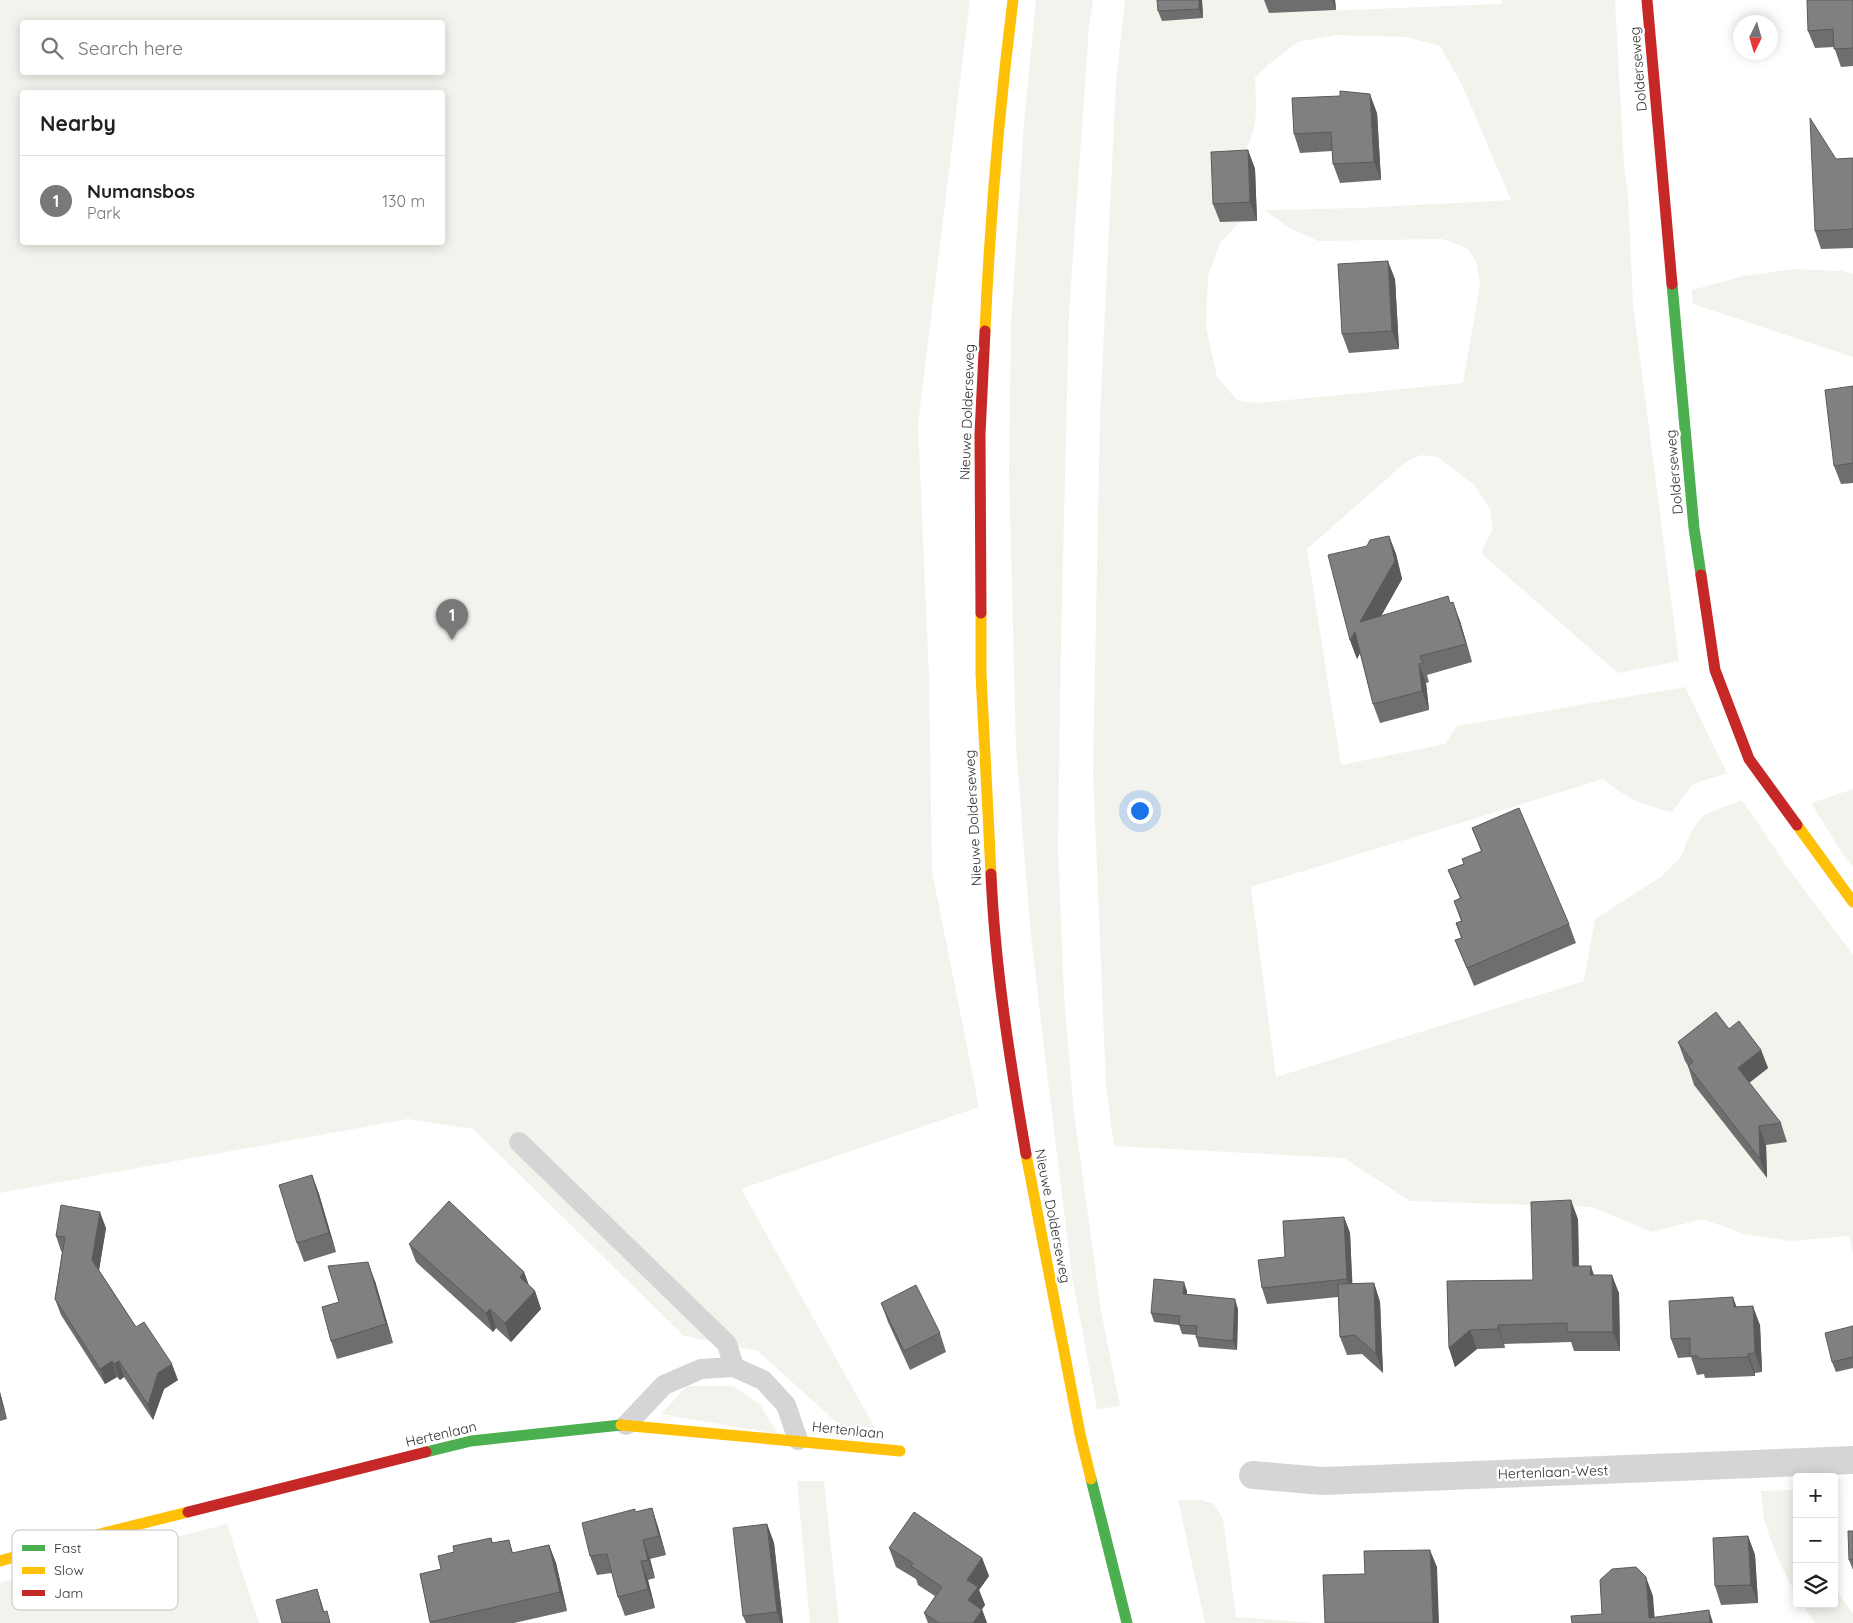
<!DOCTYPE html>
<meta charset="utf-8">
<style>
:root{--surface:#fff;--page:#f6f6f6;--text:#202124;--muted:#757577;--line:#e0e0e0;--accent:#797979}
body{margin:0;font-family:Quicksand,sans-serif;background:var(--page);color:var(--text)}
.controls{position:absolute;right:15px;bottom:15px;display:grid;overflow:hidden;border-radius:5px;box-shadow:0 2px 12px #0003}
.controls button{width:45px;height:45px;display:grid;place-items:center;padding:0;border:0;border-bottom:1px solid var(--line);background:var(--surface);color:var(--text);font:25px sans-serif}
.compass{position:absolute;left:1733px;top:15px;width:45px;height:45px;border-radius:50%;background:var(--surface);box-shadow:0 2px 12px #0003;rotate:185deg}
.you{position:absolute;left:1139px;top:810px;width:18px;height:18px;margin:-12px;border:4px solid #fff;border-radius:50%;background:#1a73e8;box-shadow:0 0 0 8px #1a73e833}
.badge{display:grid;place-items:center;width:32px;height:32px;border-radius:50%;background:var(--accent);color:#fff;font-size:16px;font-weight:700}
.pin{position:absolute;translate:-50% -41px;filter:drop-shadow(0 1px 2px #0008)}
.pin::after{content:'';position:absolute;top:26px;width:18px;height:15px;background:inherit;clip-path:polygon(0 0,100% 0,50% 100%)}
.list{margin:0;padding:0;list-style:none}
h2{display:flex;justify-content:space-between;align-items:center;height:65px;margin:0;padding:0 20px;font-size:21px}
h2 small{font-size:16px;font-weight:400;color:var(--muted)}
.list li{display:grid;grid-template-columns:32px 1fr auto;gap:15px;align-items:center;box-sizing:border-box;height:90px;padding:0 20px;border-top:1px solid var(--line)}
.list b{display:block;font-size:19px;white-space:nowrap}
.list p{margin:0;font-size:16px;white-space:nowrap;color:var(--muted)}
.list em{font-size:16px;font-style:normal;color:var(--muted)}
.icon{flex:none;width:28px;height:28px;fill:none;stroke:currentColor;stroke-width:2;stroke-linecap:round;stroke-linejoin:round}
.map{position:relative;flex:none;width:1853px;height:1623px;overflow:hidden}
.search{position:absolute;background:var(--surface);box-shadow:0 2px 12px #0003;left:20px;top:20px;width:425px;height:55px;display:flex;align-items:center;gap:12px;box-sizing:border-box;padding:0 18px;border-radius:5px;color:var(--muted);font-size:19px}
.panel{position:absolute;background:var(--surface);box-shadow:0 2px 12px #0003;left:20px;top:90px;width:425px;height:155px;border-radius:5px}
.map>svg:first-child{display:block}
.green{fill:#f2f3ec;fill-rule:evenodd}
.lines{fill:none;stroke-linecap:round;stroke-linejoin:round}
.lane{stroke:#d5d5d5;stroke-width:20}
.street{stroke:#d5d5d5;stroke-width:28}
.fast{stroke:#4caf50;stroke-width:11}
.slow{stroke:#ffc107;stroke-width:11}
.jam{stroke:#c62828;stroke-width:11}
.wall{fill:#6e6e6e}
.shaded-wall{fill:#5a5a5a}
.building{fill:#808080;stroke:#5a5a5a}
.labels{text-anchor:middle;stroke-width:5;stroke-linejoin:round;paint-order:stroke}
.street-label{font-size:14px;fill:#313131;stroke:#fff}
.key{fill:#fff;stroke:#c1c1c1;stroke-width:1}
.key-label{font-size:14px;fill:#313131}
</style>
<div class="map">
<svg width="1853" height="1623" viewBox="0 0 1853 1623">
<rect width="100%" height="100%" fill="#fff"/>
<path class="green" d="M 0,0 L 970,0 L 918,424 L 929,678 L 932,871 L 979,1107 L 741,1189 L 875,1428 L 847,1432 L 758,1351 L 684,1336 L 473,1129 L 408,1119 L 0,1193 ZM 22,22 L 442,22 L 442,72 L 22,72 ZM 22,92 L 442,92 L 442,242 L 22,242 Z
M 1036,0 L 1093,0 L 1089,26 L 1069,314 L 1061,641 L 1058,847 L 1064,995 L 1074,1113 L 1101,1311 L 1120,1406 L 1097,1409 L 1072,1276 L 1044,1048 L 1030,926 L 1016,747 L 1009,472 L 1011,324 L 1024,123 Z
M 1125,0 L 1268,0 L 1269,13 L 1501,4 L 1502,0 L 1615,0 L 1624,166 L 1628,194 L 1633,304 L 1679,661 L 1618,673 L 1482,554 L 1483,547 L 1493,529 L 1490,509 L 1474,485 L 1438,457 L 1422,455 L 1407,461 L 1307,549 L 1341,765 L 1445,744 L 1457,726 L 1685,687 L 1727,773 L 1693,784 L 1672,812 C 1642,805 1627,799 1603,779 L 1251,887 L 1276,1077 L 1584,981 L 1595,919 L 1662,876 L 1681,857 L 1691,832 L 1703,815 L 1742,800 L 1791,872 L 1853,955 L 1853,1254 L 1849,1236 L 1790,1241 L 1745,1234 L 1702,1219 L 1652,1232 L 1592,1207 L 1410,1201 L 1344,1158 L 1114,1146 L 1106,1086 L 1093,771 L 1100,415 L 1116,83 ZM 1336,35 L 1407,37 L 1440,46 L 1462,85 L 1511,200 L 1361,208 L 1264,210 L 1290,228 L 1318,241 L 1442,239 L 1467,248 L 1476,261 L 1480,284 L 1463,383 L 1256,403 L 1237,400 L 1217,377 L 1206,327 L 1208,276 L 1220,243 L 1240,222 L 1220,222 L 1218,170 L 1255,169 L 1247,147 C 1259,121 1256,105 1255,78 L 1268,65 L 1298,42 Z
M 1794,269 L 1842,271 L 1853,274 L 1853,357 L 1693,304 L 1692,290 L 1743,276 Z
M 1853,789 L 1853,867 L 1844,856 L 1811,803 Z
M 687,1386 L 733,1386 L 759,1403 L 778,1434 L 661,1414 Z
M 797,1481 L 824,1481 L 839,1623 L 810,1623 Z
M 1797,1490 L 1797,1597 L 1776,1555 L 1764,1520 L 1761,1491 Z
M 1178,1500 L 1201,1500 L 1214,1504 L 1223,1519 L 1236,1617 L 1315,1623 L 1205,1623 Z
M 227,1524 L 259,1623 L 0,1623 L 0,1583 Z
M 1834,1582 L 1840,1596 L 1853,1614 L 1853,1623 L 1815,1623 L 1802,1604 L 1834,1604 Z"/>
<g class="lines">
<path class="lane" d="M 519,1142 L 727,1344 L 734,1367
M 626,1425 L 664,1385 L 701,1369 L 734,1367 L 763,1380 L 786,1405 L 798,1440"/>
<path class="street" d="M 1253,1475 L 1323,1481 L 1853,1460"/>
<path class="fast" d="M 1672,284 L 1694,528 L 1701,575
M 426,1452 L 471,1441 L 621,1425
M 1091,1479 L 1127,1623"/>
<path class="slow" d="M 985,331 C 990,220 999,110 1013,0
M 981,613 L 981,674 L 991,874
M 1797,825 L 1853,902
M 1026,1154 L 1080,1434 L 1091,1479
M 621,1425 L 900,1451
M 0,1561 L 56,1545 L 188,1512"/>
<path class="jam" d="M 1647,0 L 1672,284
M 1701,575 L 1715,670 L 1749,759 L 1797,825
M 981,613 L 980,434 L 985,331
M 991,874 C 995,968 1010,1061 1026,1154
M 188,1512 L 426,1452"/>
</g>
<path class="wall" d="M 1202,0 L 1203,18 L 1162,21 L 1158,11 Z
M 1264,0 L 1335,0 L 1336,10 L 1269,13 Z
M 1853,0 L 1853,66 L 1841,67 L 1834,47 L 1815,48 L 1808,31 Z
M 1377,113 L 1381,180 L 1340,183 L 1333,164 L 1332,151 L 1300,153 L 1294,134 Z
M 1248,150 L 1255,169 L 1257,221 L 1220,222 L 1213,204 Z
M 1853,158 L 1853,248 L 1821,249 L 1815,231 L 1836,159 Z
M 1395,279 L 1399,349 L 1349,353 L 1342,334 Z
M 1853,386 L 1853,483 L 1841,484 L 1834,466 Z
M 1389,536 L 1396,554 L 1402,579 L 1381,616 L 1451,603 L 1460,621 L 1472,662 L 1427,675 L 1429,682 L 1426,683 L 1429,710 L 1380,723 L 1373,704 L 1360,653 L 1357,659 L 1350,640 L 1367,546 Z
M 1472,828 L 1569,924 L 1576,943 L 1474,986 L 1455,940 L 1461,938 L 1456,923 L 1461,921 L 1454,901 L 1460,898 L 1448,870 L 1463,864 L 1481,851 Z
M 1729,1029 L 1761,1050 L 1768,1068 L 1749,1083 L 1781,1123 L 1787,1142 L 1766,1145 L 1767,1178 L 1694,1085 L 1688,1066 L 1685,1061 L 1678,1042 Z
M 312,1175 L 319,1194 L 336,1252 L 304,1262 L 297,1243 Z
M 1344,1217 L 1350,1233 L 1352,1284 L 1374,1283 L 1380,1302 L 1383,1373 L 1362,1354 L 1347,1355 L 1340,1337 L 1338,1297 L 1267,1304 L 1262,1288 L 1285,1257 Z
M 1578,1219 L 1579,1266 L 1594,1275 L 1619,1293 L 1620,1351 L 1574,1351 L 1571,1342 L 1504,1344 L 1505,1348 L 1477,1349 L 1455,1367 L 1449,1348 L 1447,1281 L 1533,1280 Z
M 106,1228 L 99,1270 L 136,1327 L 178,1380 L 164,1389 L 153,1420 L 124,1377 L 120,1380 L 117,1377 L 105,1384 L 61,1315 L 55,1299 L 62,1252 L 61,1251 L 56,1236 Z
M 409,1244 L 524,1272 L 529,1286 L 535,1291 L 541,1309 L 511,1342 L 496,1328 L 493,1332 L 416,1262 Z
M 375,1281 L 393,1343 L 337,1359 L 331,1341 L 339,1302 Z
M 1187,1291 L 1187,1294 L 1238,1309 L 1237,1350 L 1199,1347 L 1196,1337 L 1196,1335 L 1182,1334 L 1179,1325 L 1154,1322 L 1151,1313 Z
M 881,1303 L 940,1333 L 946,1352 L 910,1370 L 888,1322 Z
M 1737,1307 L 1760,1325 L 1762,1372 L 1755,1373 L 1755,1376 L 1705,1378 L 1704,1374 L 1697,1375 L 1691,1357 L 1678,1358 L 1671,1339 Z
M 1853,1326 L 1853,1368 L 1836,1372 L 1832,1362 Z
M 0,1392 L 7,1419 L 0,1421 Z
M 652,1508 L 658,1527 L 666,1555 L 650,1559 L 655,1578 L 648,1580 L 655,1608 L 625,1616 L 618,1597 L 612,1573 L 597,1575 L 590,1556 L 635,1512 Z
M 767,1524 L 774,1543 L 783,1623 L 746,1623 L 743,1616 Z
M 1853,1531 L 1853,1570 L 1849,1560 Z
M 1748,1536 L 1755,1555 L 1758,1603 L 1721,1605 L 1715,1586 Z
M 491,1538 L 493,1543 L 509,1540 L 513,1553 L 549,1545 L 556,1563 L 567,1611 L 514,1623 L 430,1623 L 420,1574 L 441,1569 L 454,1552 Z
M 889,1548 L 982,1558 L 989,1576 L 979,1590 L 985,1605 L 982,1609 L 987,1623 L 928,1623 L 924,1613 L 935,1596 L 918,1585 L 916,1579 L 896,1567 Z"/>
<path class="shaded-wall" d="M 1199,0 L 1202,0 L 1203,18 L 1199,9 Z
M 1332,0 L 1335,0 L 1336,10 Z
M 1370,94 L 1377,113 L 1381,180 L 1374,162 Z
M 1248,150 L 1255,169 L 1257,221 L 1250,202 Z
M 1388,261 L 1395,279 L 1399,349 L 1392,331 Z
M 1389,536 L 1396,554 L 1402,579 L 1367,641 L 1360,622 Z
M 1453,602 L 1460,621 L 1472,662 L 1466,644 Z
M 1355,632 L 1361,651 L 1357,659 L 1350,640 Z
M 1419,664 L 1426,683 L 1429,710 L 1422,691 Z
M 1761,1050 L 1768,1068 L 1745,1086 L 1738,1068 Z
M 1759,1126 L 1766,1145 L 1767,1178 L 1760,1159 Z
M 312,1175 L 319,1194 L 336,1252 L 329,1233 Z
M 1571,1200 L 1578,1219 L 1579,1285 L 1573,1266 Z
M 100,1212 L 106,1228 L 98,1276 L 92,1260 Z
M 1344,1217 L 1350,1233 L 1353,1295 L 1347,1279 Z
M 368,1262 L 375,1281 L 393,1343 L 386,1324 Z
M 1591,1266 L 1597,1284 L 1590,1275 Z
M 524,1272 L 531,1291 L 520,1277 Z
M 1612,1275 L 1619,1293 L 1620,1351 L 1613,1332 Z
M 1184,1282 L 1187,1291 L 1186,1303 L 1183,1294 Z
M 1374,1283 L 1380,1302 L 1383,1373 L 1376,1354 Z
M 535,1291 L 541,1309 L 511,1342 L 505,1323 Z
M 1733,1297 L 1740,1316 L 1734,1307 Z
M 1235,1299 L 1238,1309 L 1237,1350 L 1233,1341 Z
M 1753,1306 L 1760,1325 L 1762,1372 L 1755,1353 Z
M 490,1309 L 496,1328 L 493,1332 L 486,1313 Z
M 1498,1325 L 1504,1344 L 1505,1348 L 1498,1329 Z
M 1470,1330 L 1477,1349 L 1455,1367 L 1449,1348 Z
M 1748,1354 L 1755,1373 L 1755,1376 L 1748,1357 Z
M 112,1361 L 117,1377 L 105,1384 L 100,1369 Z
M 119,1361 L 124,1377 L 120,1380 L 114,1364 Z
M 172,1364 L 178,1380 L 164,1389 L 153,1420 L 148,1405 L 158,1373 Z
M 0,1392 L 7,1419 L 0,1398 Z
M 652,1508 L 658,1527 L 666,1555 L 659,1536 Z
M 767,1524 L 774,1543 L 783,1623 L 781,1623 L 777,1612 Z
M 1748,1536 L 1755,1555 L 1758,1603 L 1751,1585 Z
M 643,1540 L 650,1559 L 655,1578 L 648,1560 Z
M 549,1545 L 556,1563 L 567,1611 L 560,1592 Z
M 1430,1550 L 1437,1567 L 1439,1623 L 1433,1623 Z
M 982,1558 L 989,1576 L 979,1590 L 985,1605 L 975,1619 L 968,1600 L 967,1580 Z
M 641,1561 L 648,1580 L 655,1608 L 648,1589 Z
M 1646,1577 L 1653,1596 L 1655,1623 L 1649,1618 Z
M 317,1589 L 322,1604 L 327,1623 L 323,1612 Z
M 982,1610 L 987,1623 L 973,1623 Z
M 1709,1610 L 1713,1623 L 1710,1623 Z"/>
<path class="building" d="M 1157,0 L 1199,0 L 1199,9 L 1158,11 Z
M 1807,0 L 1853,0 L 1853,48 L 1834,49 L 1833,29 L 1808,31 Z
M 1340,91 L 1370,94 L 1374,162 L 1333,164 L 1331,132 L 1294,134 L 1292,98 L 1340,96 Z
M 1810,118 L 1836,159 L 1853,158 L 1853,229 L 1815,231 Z
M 1248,150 L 1250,202 L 1213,204 L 1211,152 Z
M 1388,261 L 1392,331 L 1342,334 L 1338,264 Z
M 1853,386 L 1853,463 L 1834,466 L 1825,390 Z
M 1389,536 L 1395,561 L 1360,622 L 1448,596 L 1450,603 L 1453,602 L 1466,644 L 1420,656 L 1423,663 L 1419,664 L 1422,691 L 1373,704 L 1355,632 L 1350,640 L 1328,555 L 1367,546 L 1370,540 Z
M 1519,808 L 1569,924 L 1467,968 L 1455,940 L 1462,938 L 1456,923 L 1462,921 L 1454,901 L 1461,898 L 1448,870 L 1464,864 L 1462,859 L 1482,851 L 1472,828 Z
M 1716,1012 L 1729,1029 L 1739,1021 L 1761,1050 L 1738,1068 L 1781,1123 L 1759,1126 L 1760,1159 L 1688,1066 L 1693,1062 L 1678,1042 Z
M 312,1175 L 329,1233 L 297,1243 L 279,1185 Z
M 1571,1200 L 1573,1266 L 1591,1266 L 1590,1275 L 1612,1275 L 1613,1332 L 1567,1332 L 1567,1323 L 1498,1325 L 1498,1329 L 1470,1330 L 1449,1348 L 1447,1281 L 1533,1280 L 1531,1202 Z
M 449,1201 L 524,1272 L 520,1277 L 535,1291 L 505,1323 L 490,1309 L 486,1313 L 409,1244 Z
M 61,1205 L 100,1212 L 92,1260 L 136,1327 L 144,1322 L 172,1364 L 158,1373 L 148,1405 L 119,1361 L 114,1364 L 112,1361 L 100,1369 L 55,1299 L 65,1237 L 56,1236 Z
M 1344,1217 L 1347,1279 L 1262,1288 L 1258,1260 L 1285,1257 L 1283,1221 Z
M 368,1262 L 386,1324 L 331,1341 L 322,1307 L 339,1302 L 328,1266 Z
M 1154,1279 L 1184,1282 L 1183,1294 L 1235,1299 L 1233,1341 L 1196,1337 L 1197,1326 L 1179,1325 L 1180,1316 L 1151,1313 Z
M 1374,1283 L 1376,1354 L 1355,1335 L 1340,1337 L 1338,1284 Z
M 916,1285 L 940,1333 L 904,1351 L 881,1303 Z
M 1733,1297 L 1734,1307 L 1753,1306 L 1755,1353 L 1748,1354 L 1748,1357 L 1698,1359 L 1698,1356 L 1690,1356 L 1690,1338 L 1671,1339 L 1669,1301 Z
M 1853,1326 L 1853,1357 L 1832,1362 L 1825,1333 Z
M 652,1508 L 659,1536 L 643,1540 L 648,1560 L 641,1561 L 648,1589 L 618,1597 L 607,1554 L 590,1556 L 582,1523 L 635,1509 L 635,1512 Z
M 914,1512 L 982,1558 L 967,1580 L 978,1587 L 968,1600 L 982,1610 L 973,1623 L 939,1623 L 924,1613 L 942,1587 L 911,1566 L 913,1563 L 889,1548 Z
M 767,1524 L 777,1612 L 743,1616 L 733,1528 Z
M 1848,1531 L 1853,1531 L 1853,1559 L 1849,1560 Z
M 1748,1536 L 1751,1585 L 1715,1586 L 1713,1538 Z
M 491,1538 L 492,1543 L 509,1540 L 512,1553 L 549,1545 L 560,1592 L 430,1622 L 420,1574 L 441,1569 L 438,1556 L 454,1552 L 453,1546 Z
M 1430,1550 L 1433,1623 L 1325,1623 L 1323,1575 L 1365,1574 L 1364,1551 Z
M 1636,1567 L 1646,1577 L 1649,1618 L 1709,1610 L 1710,1623 L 1572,1623 L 1571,1616 L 1602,1614 L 1600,1580 L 1612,1569 Z
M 317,1589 L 323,1612 L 327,1611 L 330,1623 L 282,1623 L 276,1600 Z"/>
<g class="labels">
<g class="street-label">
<text transform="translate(1638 69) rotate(-95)" y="5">Dolderseweg</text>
<text transform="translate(967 412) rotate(-88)" y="5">Nieuwe Dolderseweg</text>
<text transform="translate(1674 472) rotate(-95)" y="5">Dolderseweg</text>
<text transform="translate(973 818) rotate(-93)" y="5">Nieuwe Dolderseweg</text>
<text transform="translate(1053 1216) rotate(79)" y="5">Nieuwe Dolderseweg</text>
<text transform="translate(848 1430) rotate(6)" y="5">Hertenlaan</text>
<text transform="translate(441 1434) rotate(-13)" y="5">Hertenlaan</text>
<text transform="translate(1553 1472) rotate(-2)" y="5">Hertenlaan-West</text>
</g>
</g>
<rect x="12" y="1530" width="166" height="80" rx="8" class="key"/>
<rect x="22" y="1545" width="23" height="6" fill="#4caf50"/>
<rect x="22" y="1567" width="23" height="7" fill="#ffc107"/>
<rect x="22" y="1590" width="23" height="6" fill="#c62828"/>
<g class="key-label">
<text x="54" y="1553">Fast</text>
<text x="54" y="1575">Slow</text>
<text x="54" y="1598">Jam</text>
</g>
</svg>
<div class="controls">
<button>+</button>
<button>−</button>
<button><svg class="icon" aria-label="layers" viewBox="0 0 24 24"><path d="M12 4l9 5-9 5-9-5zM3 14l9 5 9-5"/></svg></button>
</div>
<svg class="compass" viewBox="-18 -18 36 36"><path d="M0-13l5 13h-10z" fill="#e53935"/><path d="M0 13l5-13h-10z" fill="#757577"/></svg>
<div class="you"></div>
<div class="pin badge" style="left:452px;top:640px">1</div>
<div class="search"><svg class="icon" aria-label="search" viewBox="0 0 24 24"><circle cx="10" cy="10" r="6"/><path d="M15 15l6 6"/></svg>Search here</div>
<section class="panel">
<h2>Nearby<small></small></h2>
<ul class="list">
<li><span class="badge">1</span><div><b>Numansbos</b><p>Park</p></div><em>130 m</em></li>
</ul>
</section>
</div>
